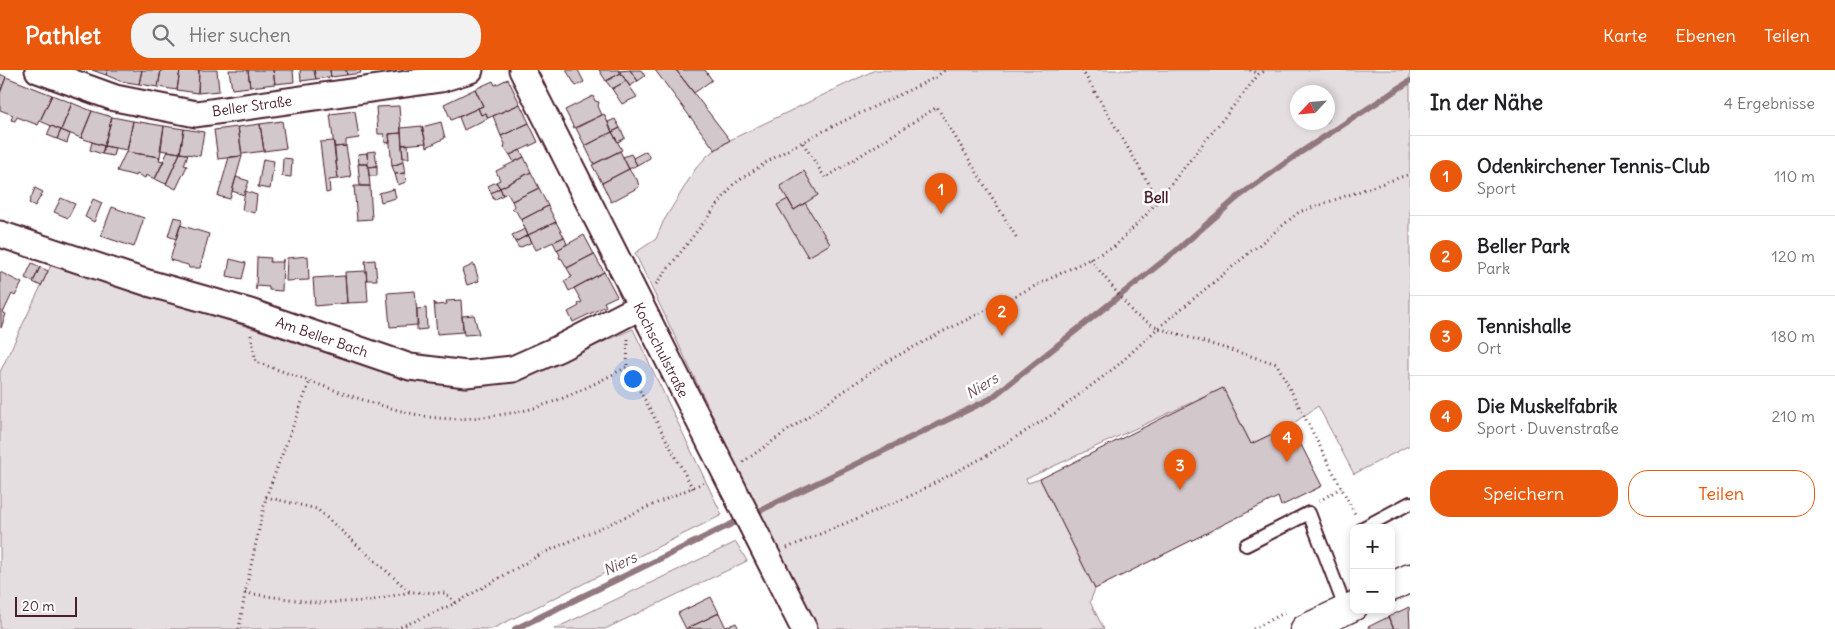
<!DOCTYPE html>
<html lang="de">
<meta charset="utf-8">
<style>
:root{--surface:#fff;--page:#f2f2f2;--text:#202124;--muted:#757577;--line:#e0e0e0;--accent:#ea580c}
body{margin:0;font-family:Delius,sans-serif;background:var(--page);color:var(--text)}
.controls{position:absolute;right:15px;bottom:15px;display:grid;overflow:hidden;border-radius:10px;box-shadow:0 2px 8px #0003}
.controls button{width:45px;height:45px;display:grid;place-items:center;padding:0;border:0;border-bottom:1px solid var(--line);background:var(--surface);color:var(--text);font:25px sans-serif}
.compass{position:absolute;left:1290px;top:15px;width:45px;height:45px;border-radius:50%;background:var(--surface);box-shadow:0 2px 8px #0003;rotate:244deg}
.scale{position:absolute;left:15px;bottom:12px;width:62px;box-sizing:border-box;padding-left:5px;border:2px solid #4a1f2b;border-top:0;font-size:14px;line-height:18px;white-space:nowrap;color:#4a1f2b;-webkit-text-stroke:4px #fff;paint-order:stroke}
.you{position:absolute;left:632px;top:308px;width:18px;height:18px;margin:-12px;border:4px solid #fff;border-radius:50%;background:#1a73e8;box-shadow:0 0 0 8px #1a73e833}
.badge{display:grid;place-items:center;width:32px;height:32px;border-radius:50%;background:var(--accent);color:#fff;font-size:16px;font-weight:700}
.pin{position:absolute;translate:-50% -41px;filter:drop-shadow(0 1px 2px #0008)}
.pin::after{content:'';position:absolute;top:26px;width:18px;height:15px;background:inherit;clip-path:polygon(0 0,100% 0,50% 100%)}
.list{margin:0;padding:0;list-style:none}
h2{display:flex;justify-content:space-between;align-items:center;height:65px;margin:0;padding:0 20px;font-size:21px}
h2 small{font-size:16px;font-weight:400;color:var(--muted)}
.list li{display:grid;grid-template-columns:32px 1fr auto;gap:15px;align-items:center;box-sizing:border-box;height:80px;padding:0 20px;border-top:1px solid var(--line)}
.list b{display:block;font-size:19px;white-space:nowrap}
.list p{margin:0;font-size:16px;white-space:nowrap;color:var(--muted)}
.list em{font-size:16px;font-style:normal;color:var(--muted)}
.actions{display:flex;gap:10px;padding:15px 20px}
.actions a{flex:1;padding:11px 0;border:1px solid var(--accent);border-radius:20px;text-align:center;font-size:18px;color:var(--accent)}
.actions .main{background:var(--accent);color:#fff}
.icon{flex:none;width:28px;height:28px;fill:none;stroke:currentColor;stroke-width:2;stroke-linecap:round;stroke-linejoin:round}
.map{position:relative;flex:none;width:1410px;height:559px;overflow:hidden}
header{display:flex;align-items:center;gap:30px;box-sizing:border-box;height:70px;padding:0 25px;background:var(--accent);color:#fff}
header strong{font-size:24px}
nav{display:flex;gap:28px;margin-inline-start:auto;font-size:18px}
.search{width:350px;height:45px;background:var(--page);display:flex;align-items:center;gap:12px;box-sizing:border-box;padding:0 18px;border-radius:20px;color:var(--muted);font-size:19px}
main{display:flex}
aside{flex:1;background:var(--surface)}
.map>svg:first-child{display:block}
.green{fill:#e5dee0;stroke:#987e86;fill-rule:evenodd}
.lines{fill:none;stroke-linecap:round;stroke-linejoin:round}
.stream{stroke:#91787e;stroke-width:6}
.building{fill:#d2c7cb;stroke:#4a1f2b}
.service-casing{stroke:#4a1f2b;stroke-width:16}
.minor-casing{stroke:#4a1f2b;stroke-width:29}
.primary-casing{stroke:#4a1f2b;stroke-width:31}
.path{stroke:#4a1f2b;stroke-width:3;stroke-dasharray:1 4;stroke-linecap:butt}
.service{stroke:#fff;stroke-width:12}
.minor{stroke:#fff;stroke-width:25}
.primary{stroke:#fff;stroke-width:28}
.labels{text-anchor:middle;stroke-width:5;stroke-linejoin:round;paint-order:stroke}
.street-label{font-size:14px;fill:#4a1f2b;stroke:#fff}
.neighbourhood-label{font-size:15px;font-weight:bold;fill:#4a1f2b;stroke:#fff}
.water-label{font-size:15px;font-style:italic;fill:#74535c;stroke:#fff}
</style>
<header>
<strong>Pathlet</strong>
<div class="search"><svg class="icon" aria-label="search" viewBox="0 0 24 24"><circle cx="10" cy="10" r="6"/><path d="M15 15l6 6"/></svg>Hier suchen</div>
<nav><a>Karte</a><a>Ebenen</a><a>Teilen</a></nav>
</header>
<main>
<div class="map">
<svg width="1410" height="559" viewBox="0 0 1410 559">
<rect width="100%" height="100%" fill="#fff"/>
<filter id="ink" filterUnits="userSpaceOnUse"><feTurbulence type="fractalNoise" baseFrequency=".02" numOctaves="2"/><feDisplacementMap in="SourceGraphic" scale="10" xChannelSelector="R" yChannelSelector="G"/><feConvolveMatrix kernelMatrix="1 2 1 2 8 2 1 2 1" color-interpolation-filters="sRGB"/></filter>
<g filter="url(#ink)">
<path class="green" d="M 875,0 L 1410,0 L 1410,375 L 1354,404 L 1318,336 L 1291,355 L 1251,374 L 1223,318 L 1026,409 L 1028,413 L 1040,409 L 1095,519 L 1090,532 L 1104,559 L 819,559 L 748,420 L 635,183 L 656,169 L 663,152 L 696,98 L 708,85 L 732,69 ZM 1298,22 L 1328,22 L 1328,52 L 1298,52 Z
M 52,193 L 386,302 L 521,308 L 633,259 L 722,445 L 492,559 L 0,559 L 0,302 Z
M 736,472 L 747,491 L 605,559 L 554,559 Z"/>
<g class="lines">
<path class="stream" d="M 753,444 L 990,329 L 1176,181 L 1238,127 L 1298,84 L 1410,11
M 515,559 L 744,448"/>
</g>
<path class="building" d="M 92,0 L 108,0 L 106,5 Z
M 108,0 L 142,0 L 139,14 L 120,11 L 106,5 Z
M 142,0 L 161,0 L 158,17 L 139,14 Z
M 161,0 L 180,0 L 177,20 L 158,17 Z
M 180,0 L 199,0 L 198,23 L 177,20 Z
M 199,0 L 217,0 L 219,21 L 198,23 Z
M 229,0 L 248,0 L 250,17 L 232,19 Z
M 248,0 L 273,0 L 275,14 L 250,17 Z
M 273,0 L 293,0 L 294,12 L 275,14 Z
M 300,0 L 314,0 L 316,9 L 301,11 Z
M 314,0 L 330,0 L 331,7 L 316,9 Z
M 330,0 L 346,0 L 347,5 L 331,7 Z
M 346,0 L 360,0 L 361,3 L 347,5 Z
M 566,0 L 578,0 L 584,12 L 576,16 Z
M 599,0 L 619,0 L 621,3 L 606,11 Z
M 630,0 L 638,11 L 630,16 L 619,1 Z
M 630,0 L 641,0 L 645,6 L 638,11 Z
M 655,0 L 676,0 L 730,70 L 715,80 Z
M 676,0 L 705,0 L 712,10 L 694,23 Z
M 621,3 L 626,11 L 612,19 L 606,11 Z
M 0,4 L 6,7 L 0,23 Z
M 6,7 L 52,25 L 38,55 L 17,47 L 15,51 L 11,50 L 13,45 L 0,40 L 0,23 Z
M 508,9 L 520,34 L 488,48 L 486,43 L 481,45 L 478,38 L 483,36 L 475,19 L 493,11 L 495,15 Z
M 626,11 L 637,27 L 622,34 L 612,19 Z
M 475,19 L 483,36 L 451,50 L 444,34 Z
M 52,25 L 72,33 L 61,60 L 40,51 Z
M 593,26 L 595,31 L 599,32 L 598,36 L 602,45 L 574,58 L 565,40 Z
M 72,33 L 92,41 L 81,68 L 61,60 Z
M 520,34 L 529,53 L 501,66 L 493,46 Z
M 399,36 L 401,63 L 389,64 L 390,72 L 385,73 L 384,64 L 378,64 L 376,37 Z
M 478,38 L 481,45 L 486,43 L 488,48 L 464,60 L 459,47 Z
M 92,41 L 112,47 L 104,76 L 81,68 Z
M 355,41 L 359,68 L 346,70 L 346,76 L 334,77 L 330,44 Z
M 604,44 L 612,62 L 585,76 L 576,58 Z
M 112,47 L 133,51 L 127,80 L 104,76 Z
M 615,49 L 620,58 L 612,62 L 608,52 Z
M 133,51 L 164,56 L 160,87 L 127,82 Z
M 282,51 L 286,78 L 264,81 L 260,54 Z
M 441,52 L 445,68 L 427,77 L 422,57 Z
M 529,53 L 538,72 L 510,85 L 504,78 L 505,74 L 501,66 Z
M 260,54 L 264,81 L 242,84 L 238,57 Z
M 51,56 L 61,60 L 57,69 L 47,65 Z
M 164,56 L 184,59 L 180,83 L 160,80 Z
M 422,56 L 426,73 L 402,75 L 401,58 Z
M 238,57 L 242,86 L 218,89 L 214,60 Z
M 620,58 L 625,68 L 618,72 L 612,62 Z
M 184,59 L 204,62 L 200,86 L 180,83 Z
M 61,60 L 70,64 L 67,73 L 57,69 Z
M 612,62 L 622,80 L 594,94 L 585,76 Z
M 401,63 L 403,92 L 392,96 L 389,64 Z
M 334,71 L 338,109 L 329,110 L 330,122 L 326,123 L 320,72 Z
M 92,72 L 104,76 L 102,84 L 90,80 Z
M 408,74 L 409,88 L 403,88 L 402,75 Z
M 104,76 L 115,78 L 113,86 L 102,84 Z
M 346,76 L 351,107 L 338,109 L 334,77 Z
M 520,80 L 524,87 L 514,92 L 510,85 Z
M 168,81 L 180,83 L 166,114 L 155,109 Z
M 375,81 L 377,96 L 368,97 L 367,82 Z
M 620,81 L 629,99 L 602,113 L 592,95 Z
M 646,81 L 650,88 L 637,95 L 633,88 Z
M 126,82 L 160,87 L 159,90 L 164,91 L 155,109 L 146,105 L 145,108 L 137,104 L 136,106 L 117,101 Z
M 180,83 L 188,84 L 184,95 L 187,96 L 176,119 L 166,114 Z
M 367,83 L 368,94 L 359,94 L 358,84 Z
M 631,84 L 637,95 L 629,99 L 623,87 Z
M 242,86 L 230,129 L 218,126 L 229,87 Z
M 524,87 L 531,102 L 500,118 L 496,112 L 500,110 L 496,101 Z
M 283,88 L 292,89 L 291,107 L 282,106 Z
M 263,89 L 274,91 L 270,119 L 258,117 Z
M 403,92 L 405,103 L 395,104 L 392,96 Z
M 358,94 L 368,94 L 370,116 L 360,116 Z
M 377,96 L 377,106 L 369,106 L 368,97 Z
M 629,99 L 634,107 L 637,109 L 639,117 L 611,132 L 602,113 Z
M 804,101 L 818,125 L 794,140 L 780,116 Z
M 531,102 L 539,118 L 512,131 L 507,123 L 503,125 L 500,118 Z
M 405,103 L 406,112 L 398,115 L 395,104 Z
M 236,107 L 249,111 L 244,125 L 232,121 Z
M 496,112 L 500,118 L 491,123 L 488,116 Z
M 354,116 L 370,116 L 372,149 L 357,150 Z
M 35,118 L 43,122 L 35,136 L 29,133 Z
M 500,118 L 503,125 L 494,130 L 491,123 Z
M 539,118 L 548,136 L 521,150 L 516,141 L 512,139 L 514,136 L 512,131 Z
M 394,119 L 396,128 L 381,132 L 379,123 Z
M 245,121 L 257,125 L 255,143 L 242,140 Z
M 61,128 L 75,134 L 68,148 L 54,142 Z
M 93,129 L 102,133 L 94,152 L 85,147 Z
M 788,129 L 794,140 L 805,133 L 830,174 L 808,187 L 777,135 Z
M 548,136 L 556,152 L 528,165 L 521,150 Z
M 112,137 L 144,148 L 134,177 L 101,166 Z
M 174,147 L 183,149 L 176,169 L 168,166 Z
M 556,152 L 564,167 L 536,180 L 528,165 Z
M 180,155 L 209,164 L 200,198 L 189,198 L 188,195 L 170,190 Z
M 525,159 L 528,165 L 515,172 L 512,165 Z
M 528,165 L 532,172 L 519,178 L 515,172 Z
M 584,165 L 594,184 L 567,198 L 562,189 L 559,188 L 560,185 L 557,180 Z
M 564,167 L 567,174 L 557,180 L 553,172 Z
M 594,184 L 604,202 L 569,221 L 564,211 L 572,207 L 567,198 Z
M 308,186 L 309,210 L 286,211 L 287,188 Z
M 257,187 L 271,188 L 270,192 L 283,192 L 283,189 L 282,221 L 269,220 L 269,217 L 256,216 L 256,220 Z
M 230,189 L 246,193 L 242,209 L 227,206 Z
M 375,190 L 377,210 L 367,210 L 365,191 Z
M 32,193 L 40,197 L 33,212 L 25,208 Z
M 474,194 L 479,211 L 467,215 L 462,200 Z
M 40,197 L 48,201 L 41,216 L 33,212 Z
M 366,201 L 368,232 L 347,233 L 345,202 Z
M 0,202 L 22,213 L 15,226 L 12,224 L 3,243 L 6,244 L 1,258 Z
M 604,202 L 617,226 L 604,232 L 606,236 L 573,252 L 568,242 L 579,236 L 578,234 L 582,232 L 574,218 Z
M 345,206 L 347,233 L 315,236 L 313,208 Z
M 415,221 L 418,255 L 390,257 L 387,223 Z
M 461,230 L 463,262 L 437,264 L 434,232 L 436,235 L 447,234 L 446,231 Z
M 426,238 L 427,259 L 417,260 L 417,239 Z
M 474,245 L 479,264 L 464,265 L 462,246 Z
M 1223,318 L 1251,374 L 1291,355 L 1322,416 L 1281,436 L 1278,427 L 1095,519 L 1040,409 Z
M 711,527 L 719,543 L 686,559 L 678,543 Z
M 1409,537 L 1410,559 L 1394,559 L 1388,547 Z
M 719,543 L 726,558 L 686,559 Z
M 1388,547 L 1394,559 L 1368,559 L 1368,557 Z
M 736,553 L 739,559 L 724,559 L 726,557 Z"/>
<g class="lines">
<g class="service-casing">
<path id="service" d="M 1363,458 L 1410,433
M 1246,475 L 1309,443 L 1346,540"/>
</g>
<g class="minor-casing">
<path id="minor" d="M 38,0 L 115,28 L 196,44 L 441,9 L 470,0
M 522,0 L 804,559
M 0,164 L 148,213 L 250,242 L 410,297 L 466,304 L 513,299 L 558,279 L 640,237"/>
</g>
<g class="primary-casing">
<path id="primary" d="M 1391,517 L 1410,508
M 1305,559 L 1354,536"/>
</g>
<path class="path" d="M 1082,0 L 1158,129
M 1250,0 L 1259,4
M 803,73 L 825,108 L 937,37 L 1018,170
M 1090,189 L 1135,245 L 1158,258 L 1277,294 L 1355,444
M 656,214 L 733,115 C 790,72 872,39 936,7 L 945,0
M 251,265 L 256,292 C 311,311 366,334 423,346 C 454,352 491,347 522,341 C 559,333 594,314 627,297
M 628,269 L 627,297 L 693,419
M 743,392 L 884,293 L 940,263 L 1114,177 L 1147,144 L 1259,4 L 1267,0
M 266,427 L 317,439 L 410,522
M 1319,431 L 1341,418
M 787,478 L 910,426 L 984,387 L 1055,343 L 1117,296 L 1158,258 L 1299,142 L 1410,104
M 245,523 L 318,533 L 369,531 L 410,522 L 445,523 L 456,533
M 239,559 L 245,523 L 266,427 L 310,311
M 396,559 L 456,533 L 543,483 L 705,412
M 1253,559 L 1288,541"/>
<use href="#service" class="service"/>
<use href="#minor" class="minor"/>
<use href="#primary" class="primary"/>
</g>
</g>
<g class="labels">
<g class="street-label">
<text transform="translate(252 36) rotate(-8)" y="5">Beller Straße</text>
<text transform="translate(322 267) rotate(19)" y="5">Am Beller Bach</text>
<text transform="translate(661 280) rotate(63)" y="5">Kochschulstraße</text>
</g>
<g class="neighbourhood-label">
<text x="1156" y="133">Bell</text>
</g>
<g class="water-label">
<text transform="translate(982 316) rotate(-32)" y="5">Niers</text>
<text transform="translate(620 494) rotate(-26)" y="5">Niers</text>
</g>
</g>
</svg>
<div class="controls">
<button>+</button>
<button>−</button>
</div>
<svg class="compass" viewBox="-18 -18 36 36"><path d="M0-13l5 13h-10z" fill="#e53935"/><path d="M0 13l5-13h-10z" fill="#757577"/></svg>
<div class="scale">20 m</div>
<div class="you"></div>
<div class="pin badge" style="left:941px;top:144px">1</div>
<div class="pin badge" style="left:1002px;top:266px">2</div>
<div class="pin badge" style="left:1180px;top:420px">3</div>
<div class="pin badge" style="left:1287px;top:392px">4</div>
</div>
<aside>
<h2>In der Nähe<small>4 Ergebnisse</small></h2>
<ul class="list">
<li><span class="badge">1</span><div><b>Odenkirchener Tennis-Club</b><p>Sport</p></div><em>110 m</em></li>
<li><span class="badge">2</span><div><b>Beller Park</b><p>Park</p></div><em>120 m</em></li>
<li><span class="badge">3</span><div><b>Tennishalle</b><p>Ort</p></div><em>180 m</em></li>
<li><span class="badge">4</span><div><b>Die Muskelfabrik</b><p>Sport · Duvenstraße</p></div><em>210 m</em></li>
</ul>
<div class="actions"><a class="main">Speichern</a><a>Teilen</a></div>
</aside>
</main>
